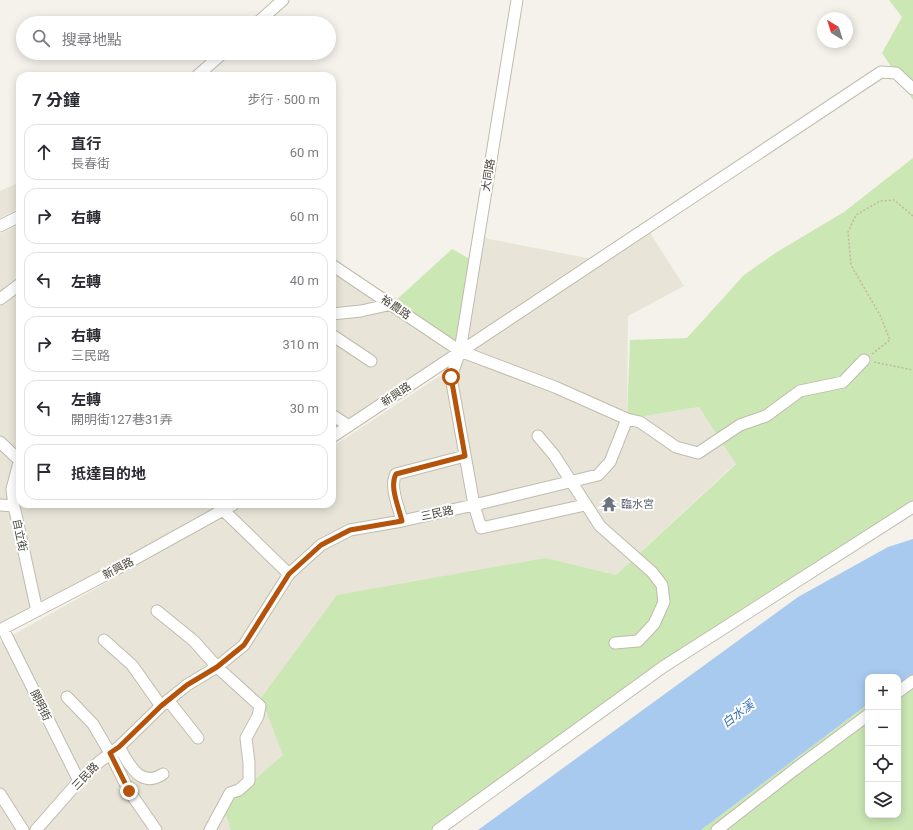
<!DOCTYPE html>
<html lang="zh-TW">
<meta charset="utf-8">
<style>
:root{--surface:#fff;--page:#f7f7f7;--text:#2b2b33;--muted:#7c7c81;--line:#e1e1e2}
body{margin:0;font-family:Roboto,"Noto Sans TC",sans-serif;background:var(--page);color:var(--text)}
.controls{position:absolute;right:12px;bottom:12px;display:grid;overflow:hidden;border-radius:8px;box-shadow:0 2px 10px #0003}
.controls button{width:36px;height:36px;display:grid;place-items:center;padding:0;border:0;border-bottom:1px solid var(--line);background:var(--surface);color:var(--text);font:20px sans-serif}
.compass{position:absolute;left:817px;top:12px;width:36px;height:36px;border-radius:50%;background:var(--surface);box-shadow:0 2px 10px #0003;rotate:322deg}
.stop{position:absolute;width:12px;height:12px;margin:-9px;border:3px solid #b45309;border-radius:50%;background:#fff}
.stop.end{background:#b45309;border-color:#fff;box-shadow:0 1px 4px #0008}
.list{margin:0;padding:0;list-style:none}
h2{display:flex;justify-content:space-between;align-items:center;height:52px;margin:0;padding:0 16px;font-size:17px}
h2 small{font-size:13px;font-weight:400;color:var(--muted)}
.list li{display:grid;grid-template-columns:26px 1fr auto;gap:12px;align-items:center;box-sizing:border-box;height:56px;margin:0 8px 8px;padding:0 8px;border:1px solid var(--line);border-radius:12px}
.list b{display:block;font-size:15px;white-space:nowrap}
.list p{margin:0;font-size:13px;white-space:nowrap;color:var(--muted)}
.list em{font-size:13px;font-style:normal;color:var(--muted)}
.icon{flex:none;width:22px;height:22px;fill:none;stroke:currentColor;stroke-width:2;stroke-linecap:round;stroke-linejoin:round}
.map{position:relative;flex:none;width:913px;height:830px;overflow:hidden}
.search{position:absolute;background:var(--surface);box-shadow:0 2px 10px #0003;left:16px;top:16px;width:320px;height:44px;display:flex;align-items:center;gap:10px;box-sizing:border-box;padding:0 14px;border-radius:22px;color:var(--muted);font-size:15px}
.panel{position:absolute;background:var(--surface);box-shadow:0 2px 10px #0003;left:16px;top:72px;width:320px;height:436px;border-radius:12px}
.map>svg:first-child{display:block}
.residential{fill:#e8e5d8}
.green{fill:#cae7b4}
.water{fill:#a8caef}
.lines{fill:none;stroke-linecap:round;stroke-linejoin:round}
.minor-casing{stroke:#c0bbac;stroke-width:13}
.path{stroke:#c1b99e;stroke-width:1.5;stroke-dasharray:2 2;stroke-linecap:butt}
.minor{stroke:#fff;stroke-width:11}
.route{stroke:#b45309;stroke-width:5}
.labels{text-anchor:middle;stroke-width:4;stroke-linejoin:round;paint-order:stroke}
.street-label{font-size:11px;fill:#484438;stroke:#fff}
.worship-label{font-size:11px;fill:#5b616d;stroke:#fff;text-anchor:start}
.water-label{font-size:12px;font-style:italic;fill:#336eb2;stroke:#fff}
</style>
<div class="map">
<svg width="913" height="830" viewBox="0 0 913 830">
<rect width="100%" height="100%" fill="#f4f2ea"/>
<path class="residential" d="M 20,182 L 20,208 L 0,218 L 0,191 Z
M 20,224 L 20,504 L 226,504 L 0,625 L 0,234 Z
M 647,228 L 684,286 L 628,316 L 627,419 L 699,407 L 736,463 L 616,575 L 546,558 L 261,698 L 284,755 L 223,807 L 231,830 L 0,830 L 0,642 L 247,504 L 332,504 L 332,447 L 467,358 L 459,348 L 332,433 L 332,265 L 459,348 L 482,235 L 489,239 L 598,260 Z"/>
<path class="green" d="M 889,0 L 913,0 L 913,100 L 882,53 L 902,17 Z
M 913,158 L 913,506 L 792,582 L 442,830 L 231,830 L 223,807 L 283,755 L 261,698 L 337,595 L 546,558 L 616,575 L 736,464 L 699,407 L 627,419 L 630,340 L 687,338 L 744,275 L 777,252 L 844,212 Z
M 452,249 L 475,262 L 459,348 L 392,304 Z
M 913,678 L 913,830 L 701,830 L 868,704 L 868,815 L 898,815 L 898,686 Z"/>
<path class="water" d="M 913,539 L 913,678 L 898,686 L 898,677 L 868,677 L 868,704 L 701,830 L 478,830 L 798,597 L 888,547 Z"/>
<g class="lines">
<g class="minor-casing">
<path id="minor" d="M 517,0 L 460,351 L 451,377 L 474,505 L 481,528 L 585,505
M 257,23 L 283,0
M 197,76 L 223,53
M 0,226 L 20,216
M 0,299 L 20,284
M 332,314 L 361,311 L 392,304
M 332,335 L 371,361
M 332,415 L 349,426
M 627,419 L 640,422 L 676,447 L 698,453 L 740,425 L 766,416 L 800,391 L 843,382 L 864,360
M 538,436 L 554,455 L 600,526 L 652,572 L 662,585 L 664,602 L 654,624 L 638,641 L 615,643
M 332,437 L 881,72 L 896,73 L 913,89
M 0,442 L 19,460
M 20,459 L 12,489 L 14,506 L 37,611
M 217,504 L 289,574
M 0,505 L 14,506
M 402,521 C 399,508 389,486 396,474 L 465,456
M 157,611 L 194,641 L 217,667 L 260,706 L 258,716 L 246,738 L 249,763 L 249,781 L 239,790 L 230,793 L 210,830
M 3,629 L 79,781
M 0,630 L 113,571 L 234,504
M 104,640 L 132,665 L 161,706
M 898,692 L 913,681
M 67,697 L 93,724 L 110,753 L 129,791 L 156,830
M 168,700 L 198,738
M 119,747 C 129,764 140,789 163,774
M 0,794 L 23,830
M 36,830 L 79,781 L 99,762 L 119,747 L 161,706 L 187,685 L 217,667 L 244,645 L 289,574 L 321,545 L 350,530 L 402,521 L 474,505 L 598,475 L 610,462 L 627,419 L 555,387 L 460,351 L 332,265
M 438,830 L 663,667 L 913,507
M 717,830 L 794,770 L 868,715"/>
</g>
<path class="path" d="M 872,354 L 890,340 L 880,315 L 851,265 L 848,232 L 856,215 L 880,201 L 894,200 L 913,216
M 874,362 L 913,370"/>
<use href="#minor" class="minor"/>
</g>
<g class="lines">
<path class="route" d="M 129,791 L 110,753 L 119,747 L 161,706 L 187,685 L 217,667 L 244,645 L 289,574 L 321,545 L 350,530 L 402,521 C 399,508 389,486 396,474 L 465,456 L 451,377"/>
</g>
<defs>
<g id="temple-bare" transform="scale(1.2)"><path d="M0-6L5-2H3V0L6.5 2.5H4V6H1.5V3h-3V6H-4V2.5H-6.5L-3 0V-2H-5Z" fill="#6b7280" stroke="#fff" stroke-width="2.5" paint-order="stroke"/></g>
</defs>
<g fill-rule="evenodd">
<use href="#temple-bare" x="609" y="504"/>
</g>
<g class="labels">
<g class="street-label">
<text transform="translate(488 175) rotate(-81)" y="4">大同路</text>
<text transform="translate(396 307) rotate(34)" y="4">裕農路</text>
<text transform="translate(396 394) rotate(-34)" y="4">新興路</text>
<text transform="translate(437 513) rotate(-12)" y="4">三民路</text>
<text transform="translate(20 535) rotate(78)" y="4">自立街</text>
<text transform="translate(118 568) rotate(-28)" y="4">新興路</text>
<text transform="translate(41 705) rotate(64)" y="4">開明街</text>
<text transform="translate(85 776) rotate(-46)" y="4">三民路</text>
</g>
<g class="worship-label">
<text x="621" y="508">臨水宮</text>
</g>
<g class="water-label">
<text transform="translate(738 714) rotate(-37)" y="4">白水溪</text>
</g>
</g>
</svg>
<div class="controls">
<button>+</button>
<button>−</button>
<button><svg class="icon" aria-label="locate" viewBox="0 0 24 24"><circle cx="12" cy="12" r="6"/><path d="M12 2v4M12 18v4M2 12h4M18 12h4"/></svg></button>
<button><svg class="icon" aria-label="layers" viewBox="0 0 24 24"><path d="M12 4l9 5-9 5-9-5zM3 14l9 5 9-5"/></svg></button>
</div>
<svg class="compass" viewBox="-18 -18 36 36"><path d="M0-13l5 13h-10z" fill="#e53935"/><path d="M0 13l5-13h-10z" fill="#7c7c81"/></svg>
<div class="stop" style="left:451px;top:377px"></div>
<div class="stop end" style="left:129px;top:791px"></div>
<div class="search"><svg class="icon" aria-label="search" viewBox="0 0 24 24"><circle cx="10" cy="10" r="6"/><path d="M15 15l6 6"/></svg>搜尋地點</div>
<section class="panel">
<h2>7 分鐘<small>步行 · 500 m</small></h2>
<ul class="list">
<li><svg class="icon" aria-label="ahead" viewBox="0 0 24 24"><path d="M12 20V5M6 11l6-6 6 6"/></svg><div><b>直行</b><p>長春街</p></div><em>60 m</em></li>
<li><svg class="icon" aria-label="right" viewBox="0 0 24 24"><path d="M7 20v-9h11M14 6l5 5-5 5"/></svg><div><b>右轉</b></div><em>60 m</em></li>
<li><svg class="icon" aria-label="left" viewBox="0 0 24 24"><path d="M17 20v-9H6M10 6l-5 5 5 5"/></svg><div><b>左轉</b></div><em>40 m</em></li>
<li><svg class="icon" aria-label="right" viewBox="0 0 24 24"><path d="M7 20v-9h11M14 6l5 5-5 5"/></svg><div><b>右轉</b><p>三民路</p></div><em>310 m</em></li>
<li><svg class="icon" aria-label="left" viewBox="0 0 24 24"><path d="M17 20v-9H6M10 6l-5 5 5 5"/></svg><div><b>左轉</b><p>開明街127巷31弄</p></div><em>30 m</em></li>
<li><svg class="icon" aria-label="arrive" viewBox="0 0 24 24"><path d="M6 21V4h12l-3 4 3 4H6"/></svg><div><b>抵達目的地</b></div></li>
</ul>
</section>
</div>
